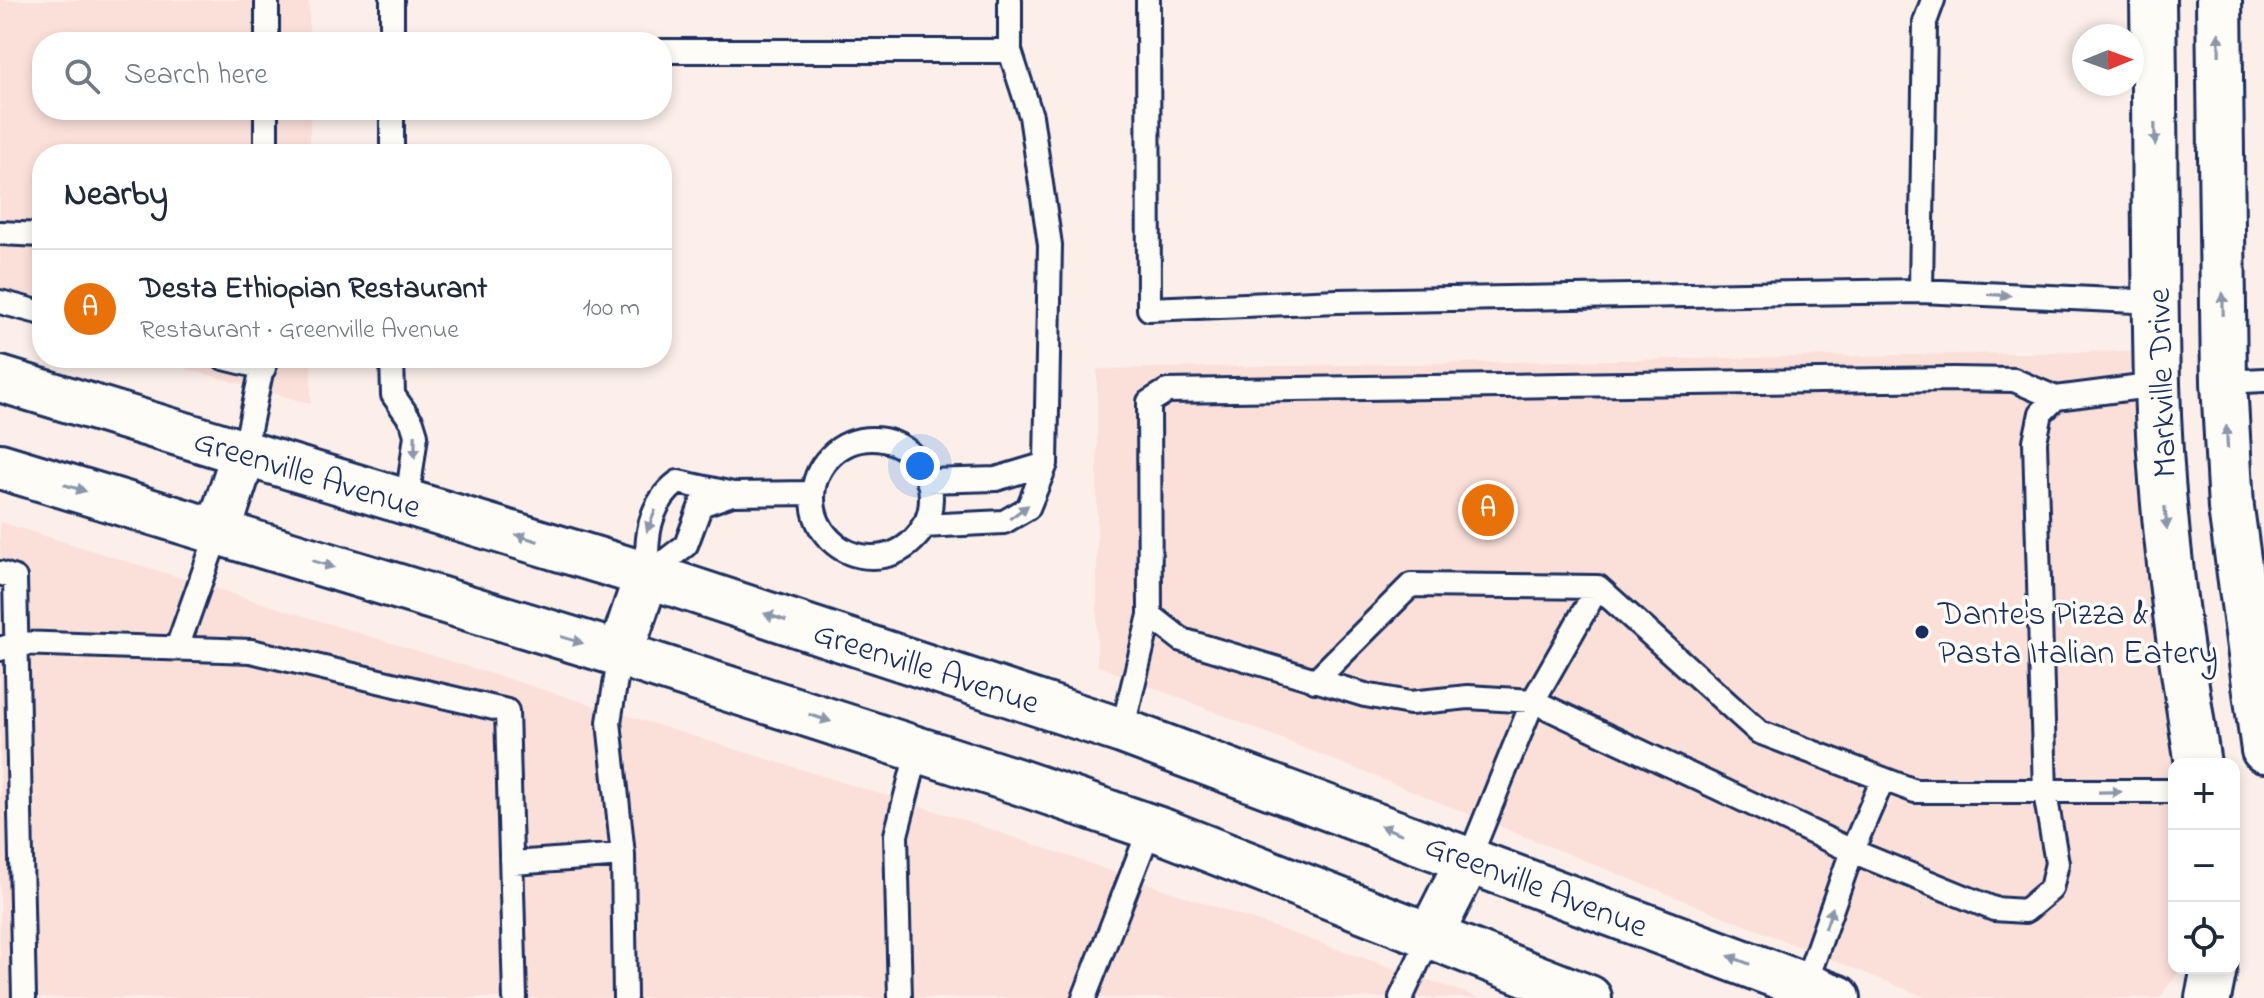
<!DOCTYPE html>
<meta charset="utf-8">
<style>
:root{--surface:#fff;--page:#f2f2f3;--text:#1f2937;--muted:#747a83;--line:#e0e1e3;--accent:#db2777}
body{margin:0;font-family:"Indie Flower",sans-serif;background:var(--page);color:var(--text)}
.controls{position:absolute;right:24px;bottom:24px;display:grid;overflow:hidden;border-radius:16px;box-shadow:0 4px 12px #0003}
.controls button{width:72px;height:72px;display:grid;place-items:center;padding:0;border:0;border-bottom:2px solid var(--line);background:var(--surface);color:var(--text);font:40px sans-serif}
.compass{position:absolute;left:2072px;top:24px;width:72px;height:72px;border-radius:50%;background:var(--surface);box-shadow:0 4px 12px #0003;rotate:89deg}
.you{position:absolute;left:920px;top:466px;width:28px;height:28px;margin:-20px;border:6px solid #fff;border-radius:50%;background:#1a73e8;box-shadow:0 0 0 12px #1a73e833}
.badge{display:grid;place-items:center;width:52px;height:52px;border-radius:50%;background:var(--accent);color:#fff;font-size:26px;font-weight:700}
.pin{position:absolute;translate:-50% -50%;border:4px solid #fff;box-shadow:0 2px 8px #0006}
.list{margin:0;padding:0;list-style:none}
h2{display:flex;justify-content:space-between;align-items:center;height:104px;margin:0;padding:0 32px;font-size:34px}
h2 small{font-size:26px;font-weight:400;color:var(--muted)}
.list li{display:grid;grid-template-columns:52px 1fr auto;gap:24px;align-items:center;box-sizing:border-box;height:120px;padding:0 32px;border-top:2px solid var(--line)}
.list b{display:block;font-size:30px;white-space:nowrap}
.list p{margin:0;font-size:26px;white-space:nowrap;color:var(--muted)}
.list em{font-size:26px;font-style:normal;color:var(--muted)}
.icon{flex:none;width:44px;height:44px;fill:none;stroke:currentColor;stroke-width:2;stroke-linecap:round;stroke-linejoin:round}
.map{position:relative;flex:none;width:2264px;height:998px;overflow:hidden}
.search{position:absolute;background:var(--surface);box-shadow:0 4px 12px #0003;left:32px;top:32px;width:640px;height:88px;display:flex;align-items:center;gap:20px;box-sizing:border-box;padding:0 28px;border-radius:32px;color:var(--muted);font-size:30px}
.panel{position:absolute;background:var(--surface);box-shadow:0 4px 12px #0003;left:32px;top:144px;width:640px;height:224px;border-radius:32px}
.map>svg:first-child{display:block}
.built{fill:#fbe0da}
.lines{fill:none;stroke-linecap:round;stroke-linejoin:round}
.service-casing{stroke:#1b2f5e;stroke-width:28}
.tertiary-casing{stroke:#1b2f5e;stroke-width:50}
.secondary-casing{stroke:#1b2f5e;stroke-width:50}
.service{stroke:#fdfcf7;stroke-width:22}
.tertiary{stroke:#fdfcf7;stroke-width:44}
.secondary{stroke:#fdfcf7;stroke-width:44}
.oneway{fill:#8c96aa}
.poi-dot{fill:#1b2f5e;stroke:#fdfcf7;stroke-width:3}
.labels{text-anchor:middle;stroke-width:7;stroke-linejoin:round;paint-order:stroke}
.street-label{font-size:34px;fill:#1b2f5e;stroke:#fdfcf7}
.poi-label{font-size:34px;fill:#1b2f5e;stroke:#fdfcf7;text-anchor:start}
</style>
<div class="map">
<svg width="2264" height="998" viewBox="0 0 2264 998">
<rect width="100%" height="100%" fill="#fcefea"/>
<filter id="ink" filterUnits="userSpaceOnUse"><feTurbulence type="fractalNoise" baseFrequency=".0125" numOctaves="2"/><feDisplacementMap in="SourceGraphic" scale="16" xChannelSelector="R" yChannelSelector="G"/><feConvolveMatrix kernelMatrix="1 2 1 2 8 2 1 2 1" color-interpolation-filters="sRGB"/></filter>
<g filter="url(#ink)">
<path class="built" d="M 0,0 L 309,0 L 309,42 L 42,42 L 42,110 L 310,110 L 310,154 L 42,154 L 42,328 L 0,316 Z
M 2134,351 L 2177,764 L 2174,968 L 2182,968 L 2159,998 L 1927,998 L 1097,665 L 1097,369 Z
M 149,358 L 311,358 L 311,404 Z
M 0,522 L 952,816 L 1480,998 L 0,998 Z"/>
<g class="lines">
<g class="service-casing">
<path id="service" d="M 392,0 L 392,42
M 1148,0 L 1149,309 L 1338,301 L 1921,291 L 2157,302
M 267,42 L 267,0
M 662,51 L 1010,51
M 392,110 L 392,154
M 266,154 L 266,110
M 0,233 L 42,235
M 1921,291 L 1925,22 L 1933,0
M 0,302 L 42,313
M 224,358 L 264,368
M 392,358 L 393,395 L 412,422 L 416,435 L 407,502
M 2224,382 L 2264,380
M813 498a59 59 0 1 1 118 0a59 59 0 1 1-118 0Z
M 244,453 L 264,358
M 928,481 L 996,479 L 1046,464
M 923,526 L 1004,522 L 1028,508 L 1046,464 L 1050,245 L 1031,116 L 1010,51 L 1010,0
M 0,573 L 15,578 L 24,998
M 647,575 C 646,539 647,505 678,482 L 733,494 L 813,493
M 647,575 L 686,545 L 701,505 L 732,494
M 1150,615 L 1182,640 L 1365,695 L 1410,703 L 1468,697 L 1533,701 L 1852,851 L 1994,909 L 2025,911 L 2051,889 L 2057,863 L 2045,793 L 2035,441 L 2041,413 L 2056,398 L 2157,385
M 177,648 L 218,532
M 0,649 L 18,643 L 251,651 L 507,711 L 515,998
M 620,654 L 609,722 L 623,855 L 625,998
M 1315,681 L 1411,585 L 1598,587 L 1759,732 L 1915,791 L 2174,791
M 1122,731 L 1150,615 L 1149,402 L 1167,391 L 1953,379 L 2014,380 L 2056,398
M 1469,859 L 1533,701 L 1598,587
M 513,863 L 623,855
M 1805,985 L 1852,851 L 1883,779
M 900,998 L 896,835 L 918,749
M 1084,998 L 1150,828
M 1401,998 L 1429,938"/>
</g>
<g class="tertiary-casing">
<path id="tertiary" d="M 2153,0 C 2155,128 2154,256 2157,383 C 2160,511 2178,638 2198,764
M 2219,0 L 2224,382 L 2231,508 L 2264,750"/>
</g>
<g class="secondary-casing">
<path id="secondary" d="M 0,379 L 647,575 L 1122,731 L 1838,998
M 0,466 L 620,654 L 1016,781 L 1165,832 L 1589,998
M 218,532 L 244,453
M 620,654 L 647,575
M 1429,938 L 1469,859
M 2208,998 L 2214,968"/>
</g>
<use href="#service" class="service"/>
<use href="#tertiary" class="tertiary"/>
<use href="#secondary" class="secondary"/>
</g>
<defs><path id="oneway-solid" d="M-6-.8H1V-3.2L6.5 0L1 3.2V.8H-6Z" transform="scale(2)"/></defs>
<g class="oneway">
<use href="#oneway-solid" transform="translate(2219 44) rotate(-91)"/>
<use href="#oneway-solid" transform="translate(2155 134) rotate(89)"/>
<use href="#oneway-solid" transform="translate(1999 295) rotate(3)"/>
<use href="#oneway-solid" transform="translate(2223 304) rotate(-91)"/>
<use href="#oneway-solid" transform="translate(2227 437) rotate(-93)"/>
<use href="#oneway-solid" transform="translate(415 446) rotate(91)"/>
<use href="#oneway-solid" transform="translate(75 488) rotate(17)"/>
<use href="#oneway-solid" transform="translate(1019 512) rotate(-36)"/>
<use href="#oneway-solid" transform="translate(2166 518) rotate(84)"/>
<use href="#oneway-solid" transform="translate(651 521) rotate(112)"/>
<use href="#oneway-solid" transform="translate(527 538) rotate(-163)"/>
<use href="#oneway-solid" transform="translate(323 564) rotate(17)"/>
<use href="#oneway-solid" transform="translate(775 617) rotate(-162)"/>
<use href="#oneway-solid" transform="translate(572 640) rotate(17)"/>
<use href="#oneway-solid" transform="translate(820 718) rotate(18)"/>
<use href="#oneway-solid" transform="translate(2110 792) rotate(-1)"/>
<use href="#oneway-solid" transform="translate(1391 830) rotate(-159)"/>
<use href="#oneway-solid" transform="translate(1829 918) rotate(-71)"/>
<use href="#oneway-solid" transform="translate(1739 960) rotate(-159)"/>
</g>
</g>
<circle class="poi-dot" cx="1922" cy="632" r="8"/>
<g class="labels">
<g class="street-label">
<text transform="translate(2160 383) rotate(-92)" y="12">Markville Drive</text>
<text transform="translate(308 472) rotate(17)" y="12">Greenville Avenue</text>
<text transform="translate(927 666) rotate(18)" y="12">Greenville Avenue</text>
<text transform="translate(1537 884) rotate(21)" y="12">Greenville Avenue</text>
</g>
<g class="poi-label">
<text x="1938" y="624">Dante's Pizza &amp;<tspan x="1938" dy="39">Pasta Italian Eatery</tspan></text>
</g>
</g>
</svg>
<div class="controls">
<button>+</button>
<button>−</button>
<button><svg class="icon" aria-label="locate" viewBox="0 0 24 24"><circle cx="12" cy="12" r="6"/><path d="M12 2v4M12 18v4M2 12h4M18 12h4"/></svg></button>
</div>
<svg class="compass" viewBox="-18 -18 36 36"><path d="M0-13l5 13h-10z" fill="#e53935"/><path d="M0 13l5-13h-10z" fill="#747a83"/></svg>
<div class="you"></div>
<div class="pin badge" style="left:1488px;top:510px;background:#e8710a">A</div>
<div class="search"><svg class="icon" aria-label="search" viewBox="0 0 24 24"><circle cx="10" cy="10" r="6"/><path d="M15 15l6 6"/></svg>Search here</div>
<section class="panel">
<h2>Nearby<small></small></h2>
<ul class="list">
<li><span class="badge" style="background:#e8710a">A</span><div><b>Desta Ethiopian Restaurant</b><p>Restaurant · Greenville Avenue</p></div><em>100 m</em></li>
</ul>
</section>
</div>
